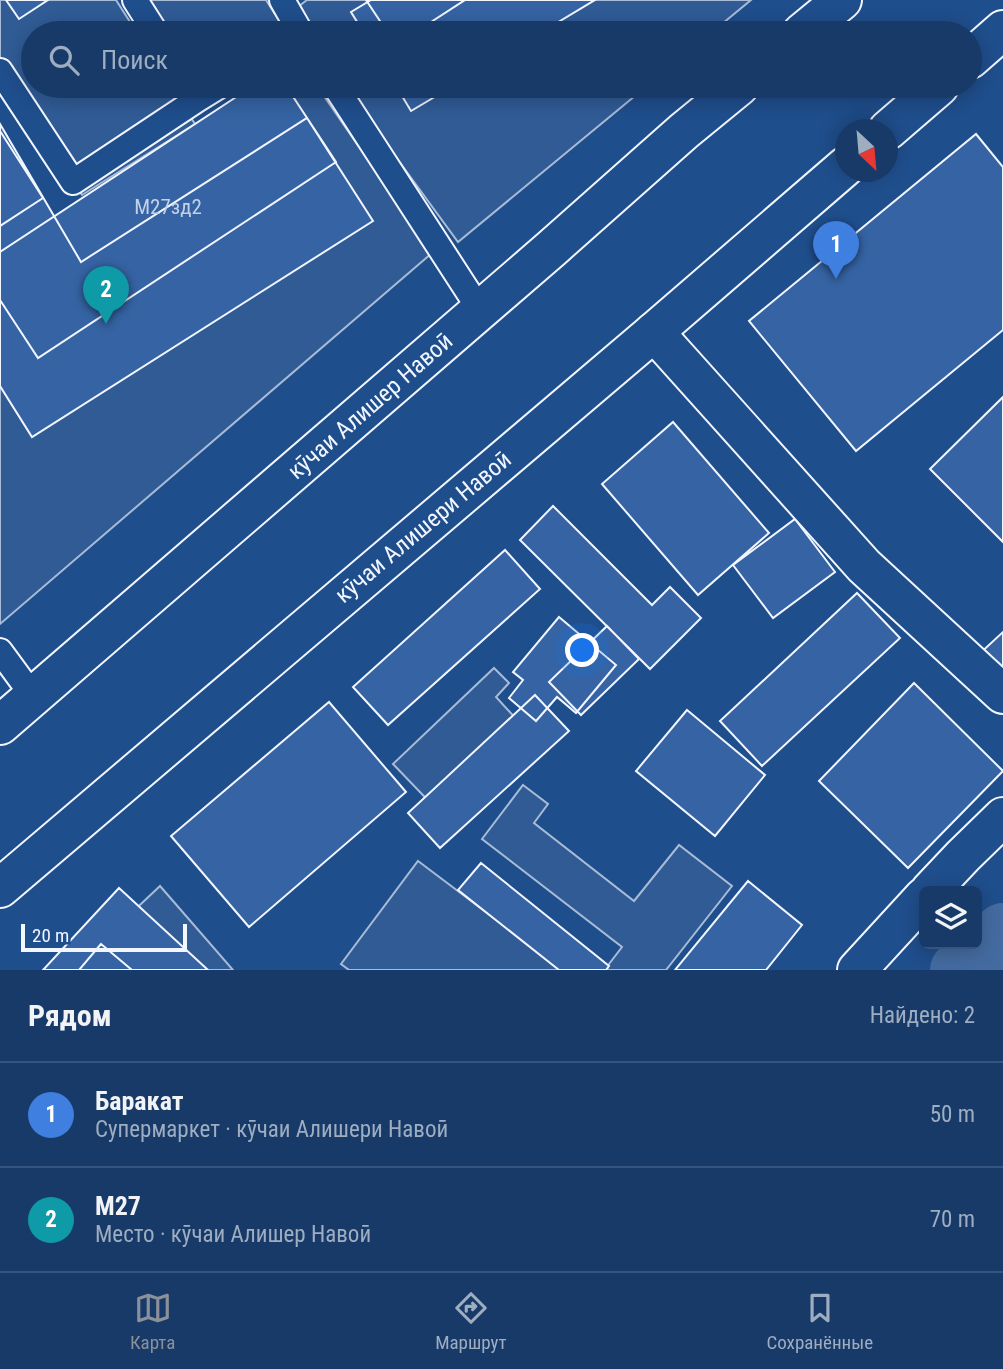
<!DOCTYPE html>
<html lang="ru">
<meta charset="utf-8">
<style>
:root{--surface:#173a69;--page:#20416f;--text:#f1f3f6;--muted:#9eadc0;--line:#36547d;--accent:#8c9099}
body{margin:0;font-family:"Roboto Condensed",sans-serif;background:var(--page);color:var(--text)}
.controls{position:absolute;right:21px;bottom:21px;display:grid;overflow:hidden;border-radius:10px;box-shadow:0 4px 18px #0003}
.controls button{width:63px;height:63px;display:grid;place-items:center;padding:0;border:0;border-bottom:2px solid var(--line);background:var(--surface);color:var(--text);font:35px sans-serif}
.compass{position:absolute;left:835px;top:119px;width:63px;height:63px;border-radius:50%;background:var(--surface);box-shadow:0 4px 18px #0003;rotate:154deg}
.scale{position:absolute;left:21px;bottom:18px;width:166px;box-sizing:border-box;padding-left:7px;border:4px solid #f2f6ff;border-top:0;font-size:19px;line-height:24px;white-space:nowrap;color:#f2f6ff;-webkit-text-stroke:5px #1f4e8c;paint-order:stroke}
.you{position:absolute;left:583px;top:651px;width:24px;height:24px;margin:-18px;border:5px solid #fff;border-radius:50%;background:#1a73e8;box-shadow:0 0 0 10px #1a73e833}
.badge{display:grid;place-items:center;width:46px;height:46px;border-radius:50%;background:var(--accent);color:#fff;font-size:23px;font-weight:700}
.pin{position:absolute;translate:-50% -58px;filter:drop-shadow(0 2px 4px #0008)}
.pin::after{content:'';position:absolute;top:37px;width:24px;height:21px;background:inherit;clip-path:polygon(0 0,100% 0,50% 100%)}
.list{margin:0;padding:0;list-style:none}
h2{display:flex;justify-content:space-between;align-items:center;height:91px;margin:0;padding:0 28px;font-size:30px}
h2 small{font-size:23px;font-weight:400;color:var(--muted)}
.list li{display:grid;grid-template-columns:46px 1fr auto;gap:21px;align-items:center;box-sizing:border-box;height:105px;padding:0 28px;border-top:2px solid var(--line)}
.list b{display:block;font-size:26px;white-space:nowrap}
.list p{margin:0;font-size:23px;white-space:nowrap;color:var(--muted)}
.list em{font-size:23px;font-style:normal;color:var(--muted)}
.icon{flex:none;width:38px;height:38px;fill:none;stroke:currentColor;stroke-width:2;stroke-linecap:round;stroke-linejoin:round}
.map{position:relative;flex:none;width:1003px;height:970px;overflow:hidden}
.search{position:absolute;background:var(--surface);box-shadow:0 4px 18px #0003;left:21px;right:21px;top:21px;height:77px;display:flex;align-items:center;gap:18px;box-sizing:border-box;padding:0 24px;border-radius:38px;color:var(--muted);font-size:26px}
.sheet{height:301px;background:var(--surface)}
nav{display:flex;justify-content:space-around;align-items:center;box-sizing:border-box;height:98px;border-top:2px solid var(--line);background:var(--surface);font-size:19px;color:var(--muted)}
nav a{display:grid;justify-items:center;gap:4px}
nav .on{color:var(--accent)}
.map>svg:first-child{display:block}
.built{fill:#305b95;stroke:#a8bbd7;stroke-width:2}
.lines{fill:none;stroke-linecap:round;stroke-linejoin:round}
.canal{stroke:#446ba0;stroke-width:58}
.building{fill:#3563a3;stroke:#f2f6ff;stroke-width:2}
.service-casing{stroke:#f2f6ff;stroke-width:28}
.minor-casing{stroke:#f2f6ff;stroke-width:42}
.tertiary-casing{stroke:#f2f6ff;stroke-width:42}
.service{stroke:#1f4e8c;stroke-width:24}
.minor{stroke:#1f4e8c;stroke-width:38}
.tertiary{stroke:#1f4e8c;stroke-width:38}
.labels{text-anchor:middle;stroke-width:5;stroke-linejoin:round;paint-order:stroke}
.number-label{font-size:21px;fill:#c3d1e8}
.street-label{font-size:24px;fill:#f2f6ff;stroke:#1f4e8c}
</style>
<div class="map">
<svg width="1003" height="970" viewBox="0 0 1003 970">
<rect width="100%" height="100%" fill="#1f4e8c"/>
<path class="built" d="M 0,0 L 116,0 L 137,33 L 33,33 L 33,86 L 170,86 L 195,124 L 82,195 L 0,67 Z
M 133,0 L 266,0 L 287,33 L 154,33 Z
M 307,0 L 751,0 L 711,33 L 310,33 L 299,6 Z
M 303,86 L 317,86 L 432,253 L 0,624 L 0,203 L 39,258 Z
M 344,86 L 647,86 L 458,242 Z
M 494,668 L 509,683 L 496,697 L 530,734 L 444,817 L 393,764 Z
M 523,785 L 548,804 L 534,823 L 634,901 L 679,845 L 732,886 L 666,970 L 609,970 L 606,968 L 622,947 L 482,839 Z
M 418,861 L 563,970 L 349,970 L 341,964 Z
M 160,886 L 233,970 L 142,970 L 105,938 Z"/>
<g class="lines">
<path class="canal" d="M 959,970 L 1003,932"/>
</g>
<path class="building" d="M 6,0 L 48,0 L 19,19 Z
M 366,0 L 465,0 L 414,33 L 388,33 Z
M 371,0 L 595,0 L 540,33 L 364,33 L 351,12 Z
M 253,86 L 286,86 L 336,162 L 38,358 L 0,300 L 0,252 Z
M 396,86 L 453,86 L 411,111 Z
M 307,118 L 373,221 L 32,437 L 0,386 L 0,124 L 81,262 Z
M 0,131 L 43,198 L 0,226 Z
M 976,134 L 1003,167 L 1003,330 L 856,451 L 749,321 Z
M 1003,397 L 1003,542 L 930,469 Z
M 673,422 L 769,533 L 698,595 L 602,484 Z
M 553,506 L 652,605 L 670,587 L 701,618 L 650,669 L 520,540 Z
M 795,519 L 835,572 L 773,618 L 733,565 Z
M 505,550 L 540,589 L 388,725 L 353,687 Z
M 857,593 L 900,638 L 762,766 L 720,721 Z
M 559,617 L 616,665 L 576,713 L 557,697 L 536,721 L 509,698 L 523,680 L 513,672 Z
M 607,626 L 639,659 L 581,715 L 549,682 Z
M 1003,632 L 1003,686 L 976,657 Z
M 914,683 L 1003,771 L 908,868 L 819,781 Z
M 535,695 L 569,731 L 440,848 L 408,813 Z
M 329,702 L 406,792 L 249,927 L 171,836 Z
M 687,710 L 765,775 L 715,836 L 636,771 Z
M 481,863 L 609,966 L 606,970 L 559,970 L 458,890 Z
M 748,881 L 802,925 L 766,970 L 675,970 Z
M 119,888 L 208,970 L 43,970 Z
M 101,944 L 132,970 L 79,970 Z"/>
<g class="lines">
<g class="service-casing">
<path id="service" d="M 135,0 L 156,33
M 282,0 L 301,33
M 0,71 L 73,182 L 198,99
M 190,86 L 198,99 L 219,86
M 335,86 L 480,310
M 0,651 L 33,696"/>
</g>
<g class="minor-casing">
<path id="minor" d="M 654,332 L 864,566 L 1003,694
M 930,891 L 963,856 L 1003,817
M 857,970 L 924,897"/>
</g>
<g class="tertiary-casing">
<path id="tertiary" d="M 802,33 L 842,0
M 970,59 L 1003,30
M 888,130 L 939,86
M 0,725 L 551,249 L 684,131 L 739,86
M 0,888 L 654,332 L 846,166"/>
</g>
<use href="#service" class="service"/>
<use href="#minor" class="minor"/>
<use href="#tertiary" class="tertiary"/>
</g>
<g class="labels">
<g class="number-label">
<text x="168" y="214">М27зд2</text>
</g>
<g class="street-label">
<text transform="translate(370 406) rotate(-41)" y="8">кӯчаи Алишер Навоӣ</text>
<text transform="translate(423 527) rotate(-40)" y="8">кӯчаи Алишери Навоӣ</text>
</g>
</g>
</svg>
<div class="controls">
<button><svg class="icon" aria-label="layers" viewBox="0 0 24 24"><path d="M12 4l9 5-9 5-9-5zM3 14l9 5 9-5"/></svg></button>
</div>
<svg class="compass" viewBox="-18 -18 36 36"><path d="M0-13l5 13h-10z" fill="#e53935"/><path d="M0 13l5-13h-10z" fill="#9eadc0"/></svg>
<div class="scale">20 m</div>
<div class="you"></div>
<div class="pin badge" style="left:836px;top:279px;background:#3f7fe0">1</div>
<div class="pin badge" style="left:106px;top:324px;background:#0f9aa8">2</div>
<div class="search"><svg class="icon" aria-label="search" viewBox="0 0 24 24"><circle cx="10" cy="10" r="6"/><path d="M15 15l6 6"/></svg>Поиск</div>
</div>
<section class="sheet">
<h2>Рядом<small>Найдено: 2</small></h2>
<ul class="list">
<li><span class="badge" style="background:#3f7fe0">1</span><div><b>Баракат</b><p>Супермаркет · кӯчаи Алишери Навоӣ</p></div><em>50 m</em></li>
<li><span class="badge" style="background:#0f9aa8">2</span><div><b>М27</b><p>Место · кӯчаи Алишер Навоӣ</p></div><em>70 m</em></li>
</ul>
</section>
<nav>
<a class="on"><svg class="icon" aria-label="map" viewBox="0 0 24 24"><path d="M3 6l6-2 6 2 6-2v14l-6 2-6-2-6 2zM9 4v14M15 6v14"/></svg>Карта</a>
<a><svg class="icon" aria-label="directions" viewBox="0 0 24 24"><path d="M12 3l9 9-9 9-9-9zM9 14v-3h6M13 9l2 2-2 2"/></svg>Маршрут</a>
<a><svg class="icon" aria-label="saved" viewBox="0 0 24 24"><path d="M7 4h10v16l-5-4-5 4z"/></svg>Сохранённые</a>
</nav>
